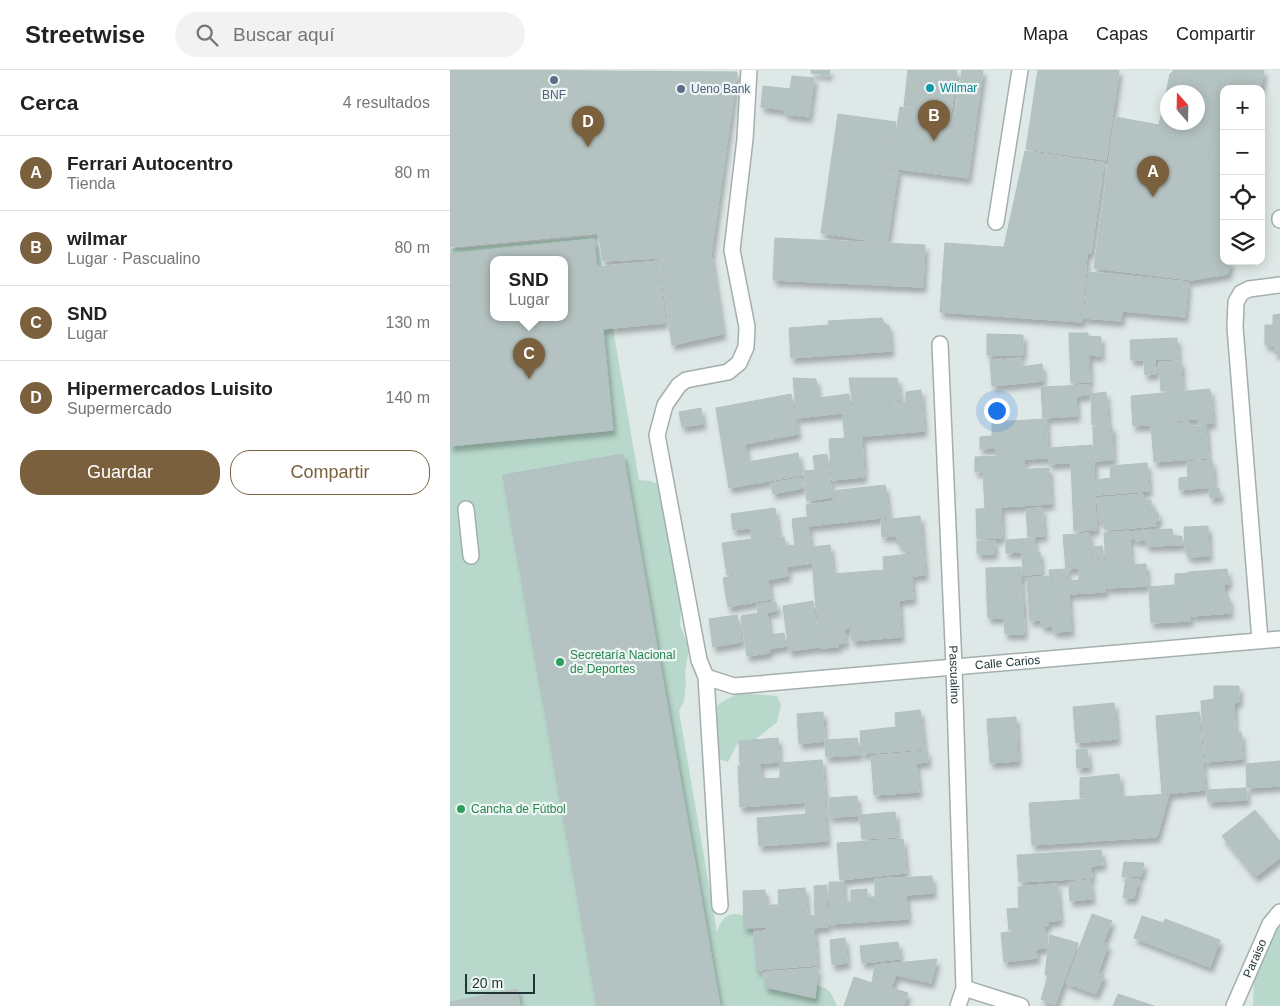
<!DOCTYPE html>
<html lang="es">
<meta charset="utf-8">
<style>
:root{--surface:#fff;--page:#f2f2f2;--text:#222;--muted:#767676;--line:#e0e0e0;--accent:#7a603d}
body{margin:0;font-family:Arial,sans-serif;background:var(--page);color:var(--text)}
.controls{position:absolute;right:15px;top:15px;display:grid;overflow:hidden;border-radius:10px;box-shadow:0 2px 12px #0003}
.controls button{width:45px;height:45px;display:grid;place-items:center;padding:0;border:0;border-bottom:1px solid var(--line);background:var(--surface);color:var(--text);font:25px sans-serif}
.compass{position:absolute;left:710px;top:15px;width:45px;height:45px;border-radius:50%;background:var(--surface);box-shadow:0 2px 12px #0003;rotate:340deg}
.scale{position:absolute;left:15px;bottom:12px;width:70px;box-sizing:border-box;padding-left:5px;border:2px solid #213536;border-top:0;font-size:14px;line-height:18px;white-space:nowrap;color:#213536;-webkit-text-stroke:4px #eef5f4;paint-order:stroke}
.you{position:absolute;left:546px;top:340px;width:18px;height:18px;margin:-12px;border:4px solid #fff;border-radius:50%;background:#1a73e8;box-shadow:0 0 0 8px #1a73e833}
.badge{display:grid;place-items:center;width:32px;height:32px;border-radius:50%;background:var(--accent);color:#fff;font-size:16px;font-weight:700}
.pin{position:absolute;translate:-50% -41px;filter:drop-shadow(0 1px 2px #0008)}
.pin::after{content:'';position:absolute;top:26px;width:18px;height:15px;background:inherit;clip-path:polygon(0 0,100% 0,50% 100%)}
.popup{position:absolute;left:40px;top:186px;width:78px;height:65px;box-sizing:border-box;display:grid;place-content:center;border-radius:10px;background:var(--surface);filter:drop-shadow(0 1px 4px #0005);font-size:16px;white-space:nowrap;color:var(--muted)}
.popup b{font-size:19px;color:var(--text)}
.popup::after{content:'';position:absolute;left:50%;top:100%;margin-left:-10px;border:10px solid transparent;border-top-color:var(--surface)}
.list{margin:0;padding:0;list-style:none}
h2{display:flex;justify-content:space-between;align-items:center;height:65px;margin:0;padding:0 20px;font-size:21px}
h2 small{font-size:16px;font-weight:400;color:var(--muted)}
.list li{display:grid;grid-template-columns:32px 1fr auto;gap:15px;align-items:center;box-sizing:border-box;height:75px;padding:0 20px;border-top:1px solid var(--line)}
.list b{display:block;font-size:19px;white-space:nowrap}
.list p{margin:0;font-size:16px;white-space:nowrap;color:var(--muted)}
.list em{font-size:16px;font-style:normal;color:var(--muted)}
.actions{display:flex;gap:10px;padding:15px 20px}
.actions a{flex:1;padding:11px 0;border:1px solid var(--accent);border-radius:20px;text-align:center;font-size:18px;color:var(--accent)}
.actions .main{background:var(--accent);color:#fff}
.icon{flex:none;width:28px;height:28px;fill:none;stroke:currentColor;stroke-width:2;stroke-linecap:round;stroke-linejoin:round}
.map{position:relative;flex:none;width:830px;height:936px;overflow:hidden}
header{display:flex;align-items:center;gap:30px;box-sizing:border-box;height:70px;padding:0 25px;background:var(--surface);border-bottom:1px solid var(--line)}
header strong{font-size:24px}
nav{display:flex;gap:28px;margin-inline-start:auto;font-size:18px}
.search{width:350px;height:45px;background:var(--page);display:flex;align-items:center;gap:12px;box-sizing:border-box;padding:0 18px;border-radius:28px;color:var(--muted);font-size:19px}
main{display:flex}
aside{flex:1;background:var(--surface)}
.map>svg:first-child{display:block}
.green{fill:#b8d8cb;fill-rule:evenodd}
.building{fill:#b4c3c1;stroke:#b1c1c0;fill-rule:evenodd;filter:url(#shadow)}
.lines{fill:none;stroke-linecap:round;stroke-linejoin:round}
.minor-casing{stroke:#a2afae;stroke-width:18}
.minor{stroke:#fff;stroke-width:15}
.service-dot{fill:#5c6f8a;stroke:#eef5f4;stroke-width:2}
.culture-dot{fill:#0f9aa8;stroke:#eef5f4;stroke-width:2}
.leisure-dot{fill:#2e9e5b;stroke:#eef5f4;stroke-width:2}
.labels{text-anchor:middle;stroke-width:4.5;stroke-linejoin:round;paint-order:stroke}
.culture-label{font-size:12px;fill:#0d838f;stroke:#eef5f4;text-anchor:start}
.service-label{font-size:12px;fill:#4e5e75;stroke:#eef5f4;text-anchor:start}
.leisure-label{font-size:12px;fill:#27864d;stroke:#eef5f4;text-anchor:start}
.street-label{font-size:12px;fill:#213536;stroke:#eef5f4}
</style>
<header>
<strong>Streetwise</strong>
<div class="search"><svg class="icon" aria-label="search" viewBox="0 0 24 24"><circle cx="10" cy="10" r="6"/><path d="M15 15l6 6"/></svg>Buscar aquí</div>
<nav><a>Mapa</a><a>Capas</a><a>Compartir</a></nav>
</header>
<main>
<aside>
<h2>Cerca<small>4 resultados</small></h2>
<ul class="list">
<li><span class="badge">A</span><div><b>Ferrari Autocentro</b><p>Tienda</p></div><em>80 m</em></li>
<li><span class="badge">B</span><div><b>wilmar</b><p>Lugar · Pascualino</p></div><em>80 m</em></li>
<li><span class="badge">C</span><div><b>SND</b><p>Lugar</p></div><em>130 m</em></li>
<li><span class="badge">D</span><div><b>Hipermercados Luisito</b><p>Supermercado</p></div><em>140 m</em></li>
</ul>
<div class="actions"><a class="main">Guardar</a><a>Compartir</a></div>
</aside>
<div class="map">
<svg width="830" height="936" viewBox="0 0 830 936">
<defs>
<filter id="shadow"><feDropShadow dx="3" dy="5.5" stdDeviation="2.5" flood-color="#0004"/></filter>
</defs>
<rect width="100%" height="100%" fill="#dee8e7"/>
<path class="green" d="M 147,166 L 189,410 L 201,411 L 210,415 L 232,517 L 230,555 L 237,573 L 238,584 L 235,602 L 236,613 L 234,631 L 229,641 L 267,862 C 269,857 271,850 276,847 C 280,844 282,844 287,844 C 314,847 301,895 314,907 C 326,920 367,907 380,922 C 383,926 385,932 387,936 L 0,936 L 0,179 ZM 44,190 L 114,190 L 114,248 L 44,248 Z
M 289,623 L 327,626 L 331,635 L 327,652 L 305,670 L 289,671 L 278,692 L 259,686 L 259,644 L 270,633 Z
M 830,856 L 830,936 L 803,936 L 804,905 L 810,897 L 811,887 L 825,859 Z"/>
<path class="building" d="M 0,0 L 287,2 L 261,185 L 273,264 L 222,275 L 209,188 L 153,191 L 148,163 L 0,177 Z
M 361,0 L 380,0 L 379,5 L 361,3 Z
M 458,0 L 507,0 L 501,42 L 454,36 Z
M 512,0 L 533,0 L 518,108 L 441,98 L 450,37 L 505,45 Z
M 588,0 L 669,0 L 656,90 L 576,79 Z
M 724,0 L 770,0 L 742,210 L 644,198 L 665,47 L 709,55 L 720,4 ZM 718,22 L 748,22 L 748,52 L 718,52 Z
M 770,0 L 814,0 L 811,19 L 774,19 L 774,191 L 781,191 L 778,204 L 742,210 Z
M 342,6 L 364,8 L 359,47 L 335,44 L 335,40 L 311,37 L 313,16 L 340,19 Z
M 388,44 L 446,52 L 439,100 L 448,101 L 437,173 L 371,163 Z
M 575,81 L 654,93 L 641,183 L 554,177 Z
M 325,168 L 475,175 L 473,217 L 323,210 Z
M 144,169 L 163,360 L 0,376 L 0,184 ZM 44,190 L 114,190 L 114,248 L 44,248 Z
M 495,173 L 637,183 L 632,252 L 490,242 Z
M 208,191 L 215,253 L 153,259 L 147,197 Z
M 639,202 L 738,212 L 735,247 L 672,241 L 671,251 L 634,248 Z
M 830,244 L 830,284 L 825,284 L 825,276 L 815,275 L 815,255 L 823,255 L 823,245 Z
M 432,248 L 434,253 L 439,256 L 441,281 L 341,288 L 339,258 L 379,255 L 378,251 Z
M 619,263 L 638,263 L 640,312 L 621,313 Z
M 537,264 L 573,265 L 573,285 L 537,285 Z
M 639,266 L 651,267 L 651,286 L 639,285 Z
M 727,268 L 728,289 L 681,290 L 680,270 Z
M 571,288 L 571,297 L 592,294 L 593,311 L 542,316 L 540,291 Z
M 705,290 L 706,304 L 695,305 L 694,291 Z
M 731,291 L 732,320 L 711,321 L 709,292 Z
M 343,308 L 366,309 L 368,328 L 399,324 L 401,339 L 391,340 L 392,343 L 347,348 Z
M 399,308 L 447,308 L 451,330 L 403,336 Z
M 639,315 L 639,325 L 626,326 L 627,346 L 593,348 L 591,317 Z
M 760,319 L 763,353 L 749,355 L 749,349 L 727,350 L 728,353 L 683,356 L 681,326 Z
M 471,320 L 474,361 L 395,368 L 392,341 L 402,340 L 402,337 L 456,332 L 456,322 Z
M 656,322 L 658,355 L 642,355 L 641,324 Z
M 341,324 L 348,364 L 295,374 L 298,392 L 348,383 L 352,405 L 279,418 L 266,338 Z
M 251,338 L 253,354 L 232,357 L 229,342 Z
M 596,349 L 598,388 L 574,389 L 575,399 L 525,402 L 525,387 L 547,386 L 546,378 L 530,379 L 530,367 L 542,366 L 542,352 Z
M 739,352 L 739,357 L 756,356 L 758,388 L 704,392 L 701,355 Z
M 662,356 L 663,390 L 644,391 L 643,357 Z
M 412,367 L 414,407 L 382,410 L 379,369 Z
M 642,375 L 643,391 L 599,394 L 598,378 Z
M 173,384 L 270,936 L 147,936 L 53,405 Z
M 377,384 L 382,427 L 357,431 L 354,401 L 365,400 L 363,386 Z
M 762,390 L 764,417 L 729,420 L 729,408 L 738,407 L 737,392 Z
M 644,392 L 646,460 L 624,461 L 621,393 Z
M 697,393 L 699,421 L 646,425 L 645,410 L 661,408 L 660,396 Z
M 599,398 L 601,434 L 535,438 L 533,402 Z
M 351,408 L 353,418 L 323,424 L 321,413 Z
M 435,415 L 439,447 L 359,456 L 356,435 L 384,431 L 382,421 Z
M 769,418 L 770,427 L 760,428 L 759,419 Z
M 693,424 L 693,430 L 701,430 L 701,439 L 705,438 L 705,442 L 708,443 L 709,451 L 705,452 L 706,456 L 655,460 L 654,450 L 649,451 L 647,428 Z
M 325,438 L 329,468 L 334,467 L 336,476 L 345,475 L 342,449 L 357,447 L 363,493 L 277,505 L 272,473 L 302,469 L 300,458 L 283,460 L 281,444 Z
M 551,438 L 552,468 L 527,469 L 526,439 Z
M 592,438 L 594,466 L 578,467 L 576,439 Z
M 470,446 L 475,505 L 463,506 L 461,481 L 453,482 L 453,475 L 448,475 L 447,466 L 432,467 L 431,450 Z
M 758,456 L 759,486 L 739,487 L 735,481 L 734,457 Z
M 722,459 L 723,466 L 732,466 L 732,475 L 696,476 L 696,460 Z
M 694,460 L 695,470 L 686,471 L 685,468 L 680,468 L 680,462 Z
M 679,461 L 681,493 L 656,495 L 654,463 Z
M 639,463 L 642,497 L 616,499 L 613,465 Z
M 584,468 L 585,482 L 590,482 L 591,504 L 573,505 L 571,469 Z
M 571,469 L 572,482 L 556,483 L 556,470 Z
M 527,471 L 545,471 L 544,484 L 527,484 Z
M 380,475 L 383,504 L 434,500 L 433,487 L 460,484 L 463,529 L 449,530 L 451,567 L 402,571 L 399,536 L 366,538 L 361,477 Z
M 652,476 L 653,487 L 642,488 L 641,477 Z
M 654,489 L 655,522 L 619,524 L 618,511 L 629,510 L 629,499 L 644,498 L 643,490 Z
M 696,494 L 697,516 L 657,518 L 655,496 Z
M 337,497 L 338,506 L 318,510 L 321,529 L 278,537 L 273,508 Z
M 571,497 L 572,530 L 537,531 L 536,498 Z
M 617,499 L 621,561 L 603,562 L 599,500 Z
M 777,499 L 779,514 L 774,514 L 775,527 L 779,527 L 780,543 L 742,546 L 738,502 Z
M 738,503 L 740,551 L 701,553 L 699,517 L 725,515 L 725,504 Z
M 598,506 L 602,556 L 592,557 L 591,550 L 580,551 L 577,508 Z
M 573,530 L 574,564 L 555,564 L 554,548 L 538,548 L 537,531 Z
M 363,531 L 369,577 L 339,581 L 333,536 Z
M 326,532 L 327,541 L 317,542 L 320,565 L 334,563 L 336,576 L 319,579 L 319,583 L 297,586 L 291,546 L 308,543 L 307,534 Z
M 399,537 L 401,558 L 394,559 L 396,573 L 388,573 L 388,577 L 370,578 L 367,539 Z
M 287,545 L 291,572 L 263,577 L 259,549 Z
M 764,616 L 789,616 L 789,632 L 784,633 L 785,663 L 791,662 L 793,689 L 755,692 L 751,631 L 764,629 Z
M 664,633 L 667,669 L 626,673 L 623,637 Z
M 470,640 L 474,679 L 412,684 L 410,661 L 446,657 L 445,643 Z
M 373,642 L 374,671 L 349,674 L 347,644 Z
M 749,642 L 755,720 L 712,724 L 706,646 Z
M 566,647 L 568,691 L 540,693 L 537,649 Z
M 328,668 L 329,692 L 290,695 L 289,671 Z
M 407,668 L 409,685 L 376,687 L 375,670 Z
M 637,679 L 639,697 L 627,698 L 626,680 Z
M 477,681 L 478,692 L 466,693 L 469,722 L 424,725 L 421,686 Z
M 372,690 L 375,731 L 290,737 L 288,696 L 310,695 L 311,709 L 330,708 L 330,693 Z
M 830,691 L 830,716 L 797,718 L 796,694 Z
M 669,704 L 671,726 L 630,728 L 630,708 Z
M 796,718 L 797,730 L 758,732 L 757,720 Z
M 719,724 L 707,767 L 582,775 L 579,733 Z
M 407,726 L 408,746 L 379,747 L 379,728 Z
M 374,733 L 377,771 L 309,776 L 307,748 L 356,744 L 355,734 Z
M 805,740 L 830,772 L 830,788 L 805,807 L 772,766 Z
M 445,742 L 447,767 L 412,769 L 410,745 Z
M 453,769 L 456,803 L 390,810 L 387,773 Z
M 651,780 L 653,795 L 641,796 L 642,808 L 569,812 L 567,785 Z
M 674,792 L 694,793 L 691,806 L 672,807 Z
M 482,806 L 483,823 L 456,825 L 458,849 L 380,854 L 379,812 L 393,812 L 394,832 L 401,832 L 401,820 L 417,819 L 417,827 L 425,827 L 425,809 Z
M 676,809 L 689,809 L 684,828 L 673,828 Z
M 640,810 L 642,829 L 620,831 L 619,812 Z
M 607,814 L 610,850 L 597,852 L 598,856 L 559,860 L 557,839 L 569,838 L 568,817 Z
M 377,815 L 378,857 L 317,860 L 317,857 L 294,858 L 293,821 L 315,820 L 316,835 L 329,835 L 328,820 L 355,818 L 357,845 L 365,846 L 364,816 Z
M 642,844 L 662,851 L 653,873 L 658,875 L 648,903 L 654,905 L 646,924 L 616,913 Z
M 692,846 L 713,853 L 715,849 L 770,870 L 760,897 L 684,868 Z
M 364,858 L 367,895 L 307,900 L 304,862 Z
M 594,858 L 596,878 L 586,879 L 587,888 L 554,892 L 551,863 Z
M 600,865 L 628,873 L 605,935 L 591,929 L 598,906 L 595,904 Z
M 395,868 L 397,893 L 382,895 L 380,870 Z
M 448,872 L 450,889 L 412,893 L 410,876 Z
M 487,889 L 481,913 L 446,905 L 441,918 L 458,923 L 454,936 L 394,936 L 404,907 L 422,913 L 425,895 Z
M 368,898 L 365,928 L 315,917 L 315,902 Z
M 67,919 L 70,936 L 0,936 L 0,932 Z
M 668,924 L 704,936 L 663,936 Z"/>
<g class="lines">
<g class="minor-casing">
<g id="minor">
<path d="M 830,150 L 830,148"/>
<path d="M 546,152 L 570,0"/>
<path id="s1" d="M 490,274 L 504,597 L 514,918 L 508,936"/>
<path d="M 16,439 L 21,486"/>
<path d="M 810,570 L 785,257 L 786,232 L 791,223 L 799,219 L 830,215"/>
<path id="s2" d="M 256,607 L 284,616 L 830,569"/>
<path d="M 270,836 L 256,607 L 249,590 L 207,365 L 215,335 L 229,315 L 236,310 L 278,302 L 289,293 L 296,277 L 297,257 L 282,180 L 295,69 L 299,0"/>
<path d="M 514,918 L 571,936"/>
<path id="s3" d="M 784,936 L 820,854 L 830,842"/>
</g>
</g>
<use href="#minor" class="minor"/>
</g>
<g class="service-dot">
<circle cx="104" cy="10" r="5"/>
<circle cx="231" cy="19" r="5"/>
</g>
<circle class="culture-dot" cx="480" cy="18" r="5"/>
<g class="leisure-dot">
<circle cx="110" cy="592" r="5"/>
<circle cx="11" cy="739" r="5"/>
</g>
<g class="labels">
<g class="culture-label">
<text x="490" y="22">Wilmar</text>
</g>
<g class="service-label">
<text x="241" y="23">Ueno Bank</text>
<text x="104" y="29" text-anchor="middle">BNF</text>
</g>
<g class="leisure-label">
<text x="120" y="589">Secretaría Nacional<tspan x="120" dy="14">de Deportes</tspan></text>
<text x="21" y="743">Cancha de Fútbol</text>
</g>
<g class="street-label">
<text dy="4" stroke="none"><textPath href="#s2" startOffset="304">Calle Carios</textPath></text>
<text dy="4" stroke="none"><textPath href="#s1" startOffset="331">Pascualino</textPath></text>
<text dy="4" stroke="none"><textPath href="#s3" startOffset="52">Paraiso</textPath></text>
</g>
</g>
</svg>
<div class="controls">
<button>+</button>
<button>−</button>
<button><svg class="icon" aria-label="locate" viewBox="0 0 24 24"><circle cx="12" cy="12" r="6"/><path d="M12 2v4M12 18v4M2 12h4M18 12h4"/></svg></button>
<button><svg class="icon" aria-label="layers" viewBox="0 0 24 24"><path d="M12 4l9 5-9 5-9-5zM3 14l9 5 9-5"/></svg></button>
</div>
<svg class="compass" viewBox="-18 -18 36 36"><path d="M0-13l5 13h-10z" fill="#e53935"/><path d="M0 13l5-13h-10z" fill="#767676"/></svg>
<div class="scale">20 m</div>
<div class="you"></div>
<div class="pin badge" style="left:703px;top:127px">A</div>
<div class="pin badge" style="left:484px;top:71px">B</div>
<div class="pin badge" style="left:79px;top:309px">C</div>
<div class="popup"><b>SND</b>Lugar</div>
<div class="pin badge" style="left:138px;top:77px">D</div>
</div>
</main>
